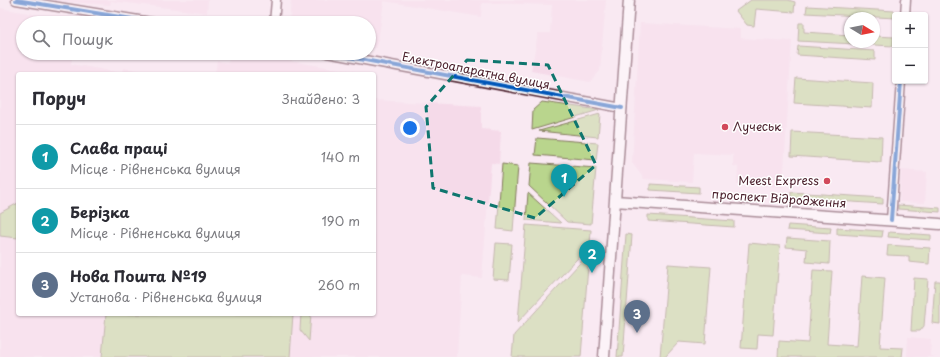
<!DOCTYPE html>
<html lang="uk">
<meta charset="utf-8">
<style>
:root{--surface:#fff;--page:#f2f2f3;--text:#2b2b33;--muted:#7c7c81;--line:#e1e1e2;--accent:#d1495b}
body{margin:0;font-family:"Playpen Sans",sans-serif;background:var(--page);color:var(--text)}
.controls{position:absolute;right:12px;top:12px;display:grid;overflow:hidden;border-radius:4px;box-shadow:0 1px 3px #0004}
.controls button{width:36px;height:36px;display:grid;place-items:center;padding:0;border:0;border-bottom:1px solid var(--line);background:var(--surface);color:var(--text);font:20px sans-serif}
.compass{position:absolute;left:844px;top:12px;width:36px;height:36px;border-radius:50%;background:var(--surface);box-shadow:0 1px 3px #0004;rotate:100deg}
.you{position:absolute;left:410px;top:128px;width:14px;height:14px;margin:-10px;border:3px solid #fff;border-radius:50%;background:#1a73e8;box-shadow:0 0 0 6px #1a73e833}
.badge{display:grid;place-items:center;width:26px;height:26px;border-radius:50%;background:var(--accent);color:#fff;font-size:13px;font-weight:700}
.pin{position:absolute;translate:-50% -33px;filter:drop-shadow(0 1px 2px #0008)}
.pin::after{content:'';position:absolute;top:21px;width:14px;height:12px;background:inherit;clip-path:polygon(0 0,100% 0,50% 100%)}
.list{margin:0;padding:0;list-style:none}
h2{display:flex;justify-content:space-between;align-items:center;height:52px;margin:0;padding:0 16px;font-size:17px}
h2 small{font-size:13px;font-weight:400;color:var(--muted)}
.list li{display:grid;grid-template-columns:26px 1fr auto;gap:12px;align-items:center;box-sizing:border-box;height:64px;padding:0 16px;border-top:1px solid var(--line)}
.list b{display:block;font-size:15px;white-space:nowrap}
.list p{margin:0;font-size:13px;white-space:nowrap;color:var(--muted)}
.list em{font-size:13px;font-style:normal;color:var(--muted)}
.icon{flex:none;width:22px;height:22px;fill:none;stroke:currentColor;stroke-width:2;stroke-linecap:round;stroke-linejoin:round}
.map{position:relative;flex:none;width:940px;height:357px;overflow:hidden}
.search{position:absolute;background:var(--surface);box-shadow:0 1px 3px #0004;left:16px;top:16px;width:360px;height:44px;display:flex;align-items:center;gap:10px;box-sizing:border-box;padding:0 14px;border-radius:22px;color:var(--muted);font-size:15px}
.panel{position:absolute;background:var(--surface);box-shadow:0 1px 3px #0004;left:16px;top:72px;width:360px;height:244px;border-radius:4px}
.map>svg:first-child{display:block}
.built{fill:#f5dae9}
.green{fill:#b9d58d;stroke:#827a5c}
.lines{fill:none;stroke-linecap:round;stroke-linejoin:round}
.minor-casing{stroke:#4a1f2b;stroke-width:11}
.major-casing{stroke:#4a1f2b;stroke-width:13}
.minor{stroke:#fff;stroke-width:8}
.major{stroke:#fff;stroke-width:10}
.cycleway-casing{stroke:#fff;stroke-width:6}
.cycleway{stroke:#0057b8;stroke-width:4}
.marked{fill:none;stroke:#0f766e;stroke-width:3;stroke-dasharray:8 5;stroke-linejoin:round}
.poi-dot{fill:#d1495b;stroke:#fff;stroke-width:1.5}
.labels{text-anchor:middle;stroke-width:3;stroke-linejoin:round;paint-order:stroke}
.street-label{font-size:12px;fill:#4a1f2b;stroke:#fff}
.poi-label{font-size:12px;fill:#4a1f2b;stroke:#fff;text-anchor:start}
</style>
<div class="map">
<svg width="940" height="357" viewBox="0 0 940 357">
<rect width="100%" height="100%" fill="#f9e9f2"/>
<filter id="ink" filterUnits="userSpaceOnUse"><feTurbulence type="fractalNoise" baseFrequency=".025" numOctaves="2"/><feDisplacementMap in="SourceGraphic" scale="8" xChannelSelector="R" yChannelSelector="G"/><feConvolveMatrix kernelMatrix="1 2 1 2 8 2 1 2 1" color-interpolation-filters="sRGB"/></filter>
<g filter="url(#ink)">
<path class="built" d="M 47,0 L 208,0 L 207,13 L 111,1 L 110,5 Z
M 291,0 L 606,0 L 600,71 L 590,82 L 531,71 L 538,33 L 550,33 L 552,5 L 482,3 L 481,17 L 384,1 L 377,48 L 369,47 L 369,23 L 289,23 Z
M 0,8 L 78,22 L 78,23 L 23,23 L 23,53 L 73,53 L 71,64 L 122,73 L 123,68 L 142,71 L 142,74 L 18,74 L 18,314 L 374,314 L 374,100 L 481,106 L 481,129 L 501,131 L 499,164 L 491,163 L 482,278 L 462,276 L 457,357 L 0,357 Z
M 640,23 L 741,29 L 741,38 L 792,41 L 783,187 L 737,184 L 738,167 L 733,166 L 733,155 L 694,153 L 692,182 L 644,179 L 632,163 Z
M 230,53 L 241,53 L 357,72 L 357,74 L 215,74 L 217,61 L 228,63 Z
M 901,170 L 927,172 L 925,203 L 899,202 Z
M 908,337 L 931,339 L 930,356 L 939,357 L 907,357 Z"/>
<path class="green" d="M 751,0 L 788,0 L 795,2 L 794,12 L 756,9 L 754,26 L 747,25 L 736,11 Z
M 807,6 L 895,11 L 895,18 L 806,13 Z
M 187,15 L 188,15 L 232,23 L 186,23 Z
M 799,23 L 804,23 L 804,32 L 850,35 L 850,42 L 874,42 L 874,36 L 894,37 L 893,46 L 798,41 Z
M 798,46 L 875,51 L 875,60 L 797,55 Z
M 796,78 L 873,83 L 872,108 L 794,103 Z
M 542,102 L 599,110 L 532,130 L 533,110 Z
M 600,114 L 598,137 L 539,131 Z
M 792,132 L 882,137 L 881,162 L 791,156 Z
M 537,138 L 598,143 L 596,160 L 535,155 Z
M 531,163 L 596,168 L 591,224 L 567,222 L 529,186 Z
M 502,164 L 518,166 L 513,231 L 497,229 Z
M 650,184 L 699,187 L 699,193 L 650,190 Z
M 791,192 L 883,198 L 883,204 L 791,198 Z
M 528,193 L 561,223 L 526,220 Z
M 18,203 L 18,238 L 0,236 L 0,213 Z
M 898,205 L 940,208 L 940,212 L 898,209 Z
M 648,215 L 734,221 L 734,227 L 648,221 Z
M 526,225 L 591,230 L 590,245 L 518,322 Z
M 788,225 L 831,228 L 830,233 L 787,230 Z
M 837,228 L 883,231 L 882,237 L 837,234 Z
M 889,232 L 931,235 L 931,240 L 888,237 Z
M 626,234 L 632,235 L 623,357 L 617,357 Z
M 787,238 L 830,241 L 829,264 L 806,262 L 807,249 L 786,247 Z
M 496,243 L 512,244 L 509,280 L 493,279 Z
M 749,243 L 780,246 L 773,335 L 758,334 L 757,349 L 741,348 Z
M 888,245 L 930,248 L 929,264 L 909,262 L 909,256 L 887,255 Z
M 589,253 L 581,357 L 512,357 L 514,335 Z
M 668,264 L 711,267 L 705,344 L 679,342 L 665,357 L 660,357 Z
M 813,270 L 832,271 L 827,344 L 857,346 L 862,276 L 885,278 L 880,347 L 903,348 L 902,357 L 778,357 L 779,341 L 808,343 Z
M 914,278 L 928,279 L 924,326 L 920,331 L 911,331 Z
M 935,281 L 940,281 L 940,324 L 932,323 Z
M 106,314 L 293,314 L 290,357 L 102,357 Z
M 301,314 L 311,314 L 309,341 L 300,330 Z"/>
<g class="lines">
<g class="minor-casing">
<path id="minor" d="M 16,0 L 157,23
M 905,15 L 906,0
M 274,23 L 276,0
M 327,53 L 622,108
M 891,220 L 901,81"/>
</g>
<g class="major-casing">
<path id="major" d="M 615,201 L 940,224
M 604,357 L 629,0"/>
</g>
<use href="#minor" class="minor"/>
<use href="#major" class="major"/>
<g class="cycleway-casing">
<path id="cycleway" d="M 16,0 L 157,23
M 327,53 L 622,108
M 891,220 L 901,81"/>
</g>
<use href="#cycleway" class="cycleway"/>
</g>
</g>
<path d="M0 0H940V357H0ZM 467,60 L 548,65 L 596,165 L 535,218 L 433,188 L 426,107 Z" fill="#f9e9f2" fill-opacity=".55" fill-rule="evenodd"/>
<path class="marked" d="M 467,60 L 548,65 L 596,165 L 535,218 L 433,188 L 426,107 Z"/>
<g class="poi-dot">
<circle cx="725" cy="127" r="4"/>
<circle cx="827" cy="181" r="4"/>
</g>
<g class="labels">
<g class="street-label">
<text transform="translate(476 71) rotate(11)" y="4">Електроапаратна вулиця</text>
<text transform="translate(779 199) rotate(4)" y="4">проспект Відродження</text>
</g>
<g class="poi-label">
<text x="733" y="131">Лучеськ</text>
<text x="819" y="185" text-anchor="end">Meest Express</text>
</g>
</g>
</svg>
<div class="controls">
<button>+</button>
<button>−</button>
</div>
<svg class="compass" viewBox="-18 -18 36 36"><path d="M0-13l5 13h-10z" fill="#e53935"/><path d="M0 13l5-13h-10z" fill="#7c7c81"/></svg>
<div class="you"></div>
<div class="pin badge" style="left:564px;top:197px;background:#0f9aa8">1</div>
<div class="pin badge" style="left:592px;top:273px;background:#0f9aa8">2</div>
<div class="pin badge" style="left:637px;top:333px;background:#5c6f8a">3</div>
<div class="search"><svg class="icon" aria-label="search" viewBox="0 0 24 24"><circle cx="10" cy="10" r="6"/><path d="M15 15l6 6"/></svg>Пошук</div>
<section class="panel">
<h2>Поруч<small>Знайдено: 3</small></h2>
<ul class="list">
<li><span class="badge" style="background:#0f9aa8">1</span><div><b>Слава праці</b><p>Місце · Рівненська вулиця</p></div><em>140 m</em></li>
<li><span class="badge" style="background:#0f9aa8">2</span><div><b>Берізка</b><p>Місце · Рівненська вулиця</p></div><em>190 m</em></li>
<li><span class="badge" style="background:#5c6f8a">3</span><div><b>Нова Пошта №19</b><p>Установа · Рівненська вулиця</p></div><em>260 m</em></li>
</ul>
</section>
</div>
